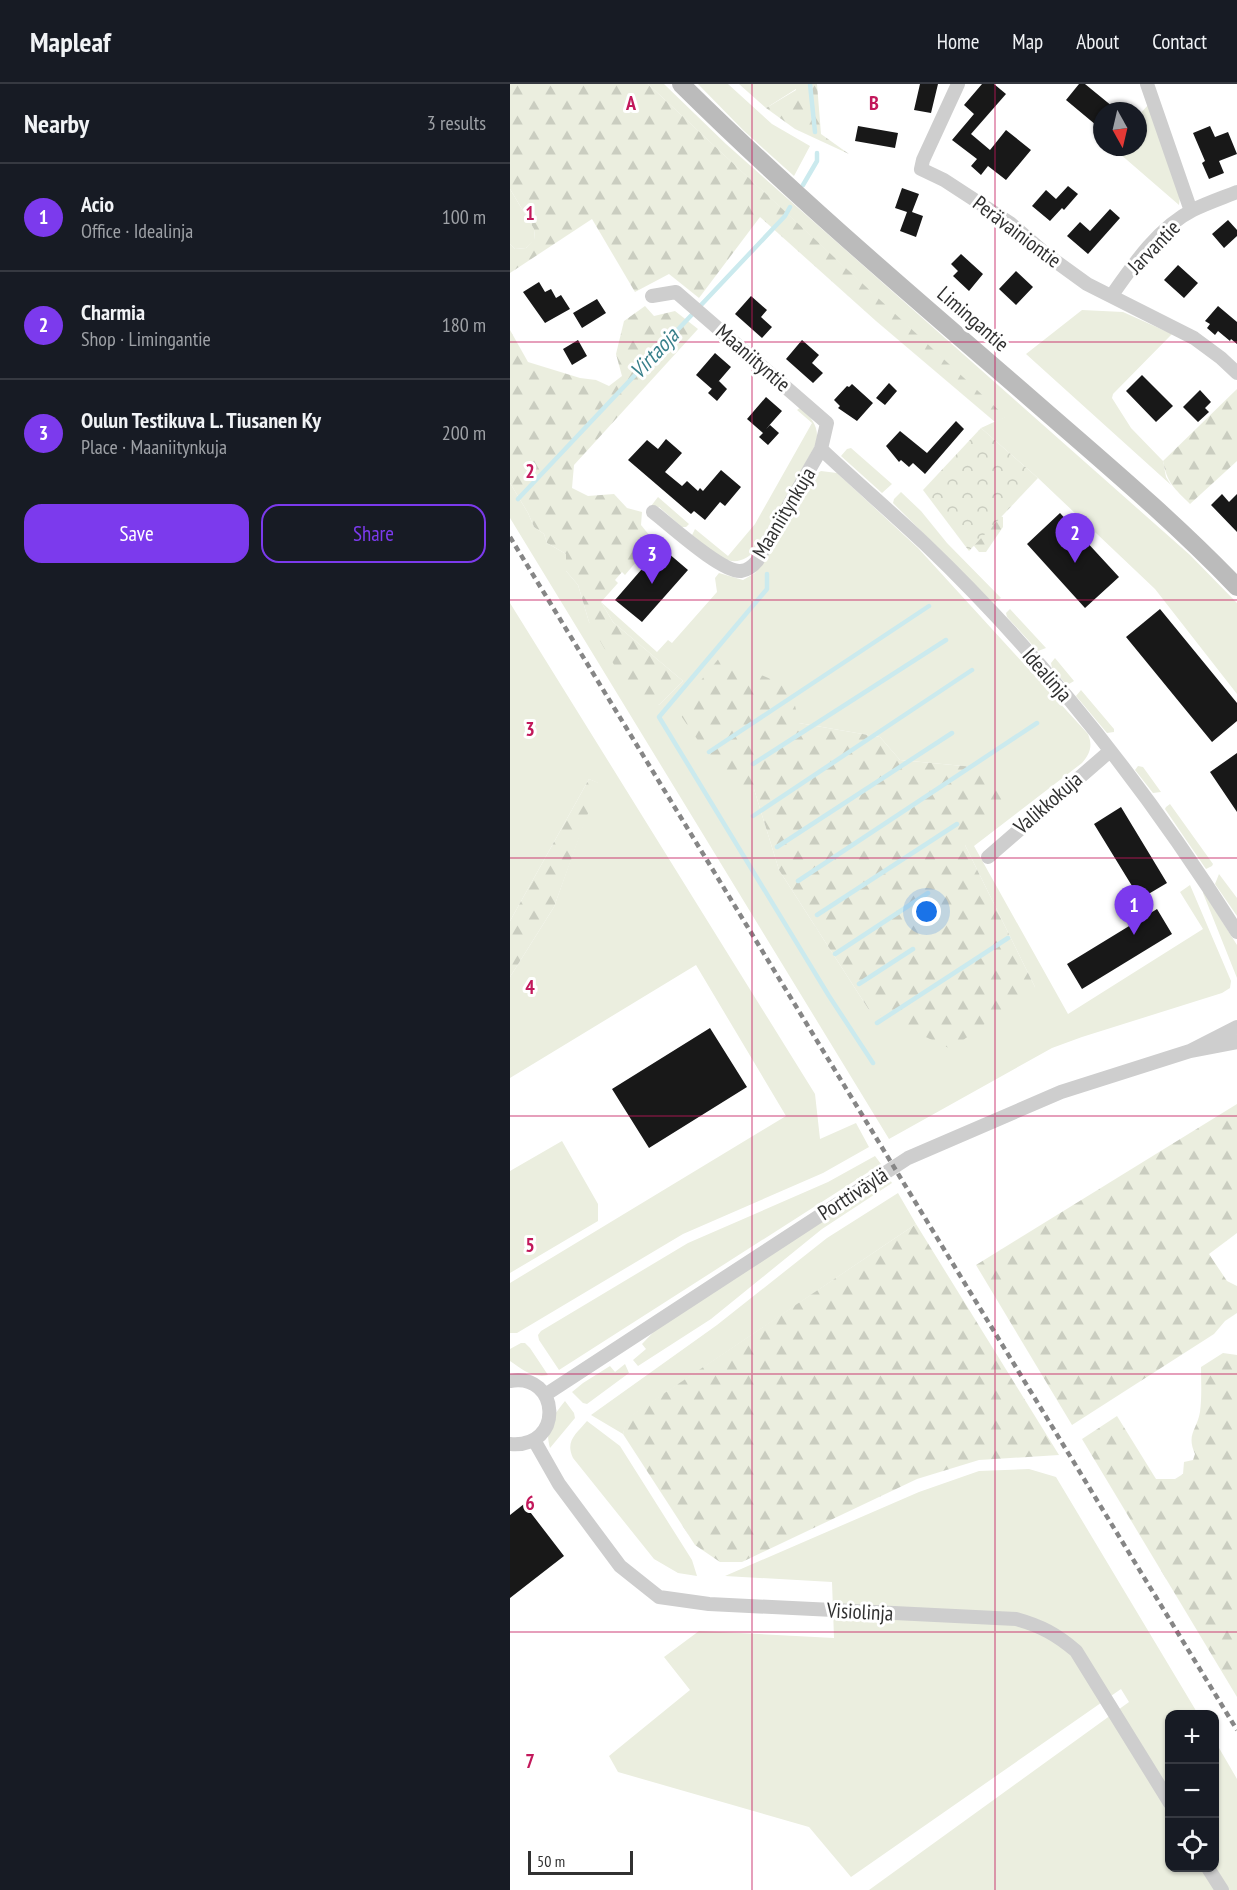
<!DOCTYPE html>
<meta charset="utf-8">
<style>
:root{--surface:#171b24;--page:#20242c;--text:#f1f3f6;--muted:#9ea1a6;--line:#363941;--accent:#7c3aed}
body{margin:0;font-family:"PT Sans Narrow",sans-serif;background:var(--page);color:var(--text)}
.controls{position:absolute;right:18px;bottom:18px;display:grid;overflow:hidden;border-radius:12px;box-shadow:0 2px 4px #0004}
.controls button{width:54px;height:54px;display:grid;place-items:center;padding:0;border:0;border-bottom:2px solid var(--line);background:var(--surface);color:var(--text);font:30px sans-serif}
.compass{position:absolute;left:583px;top:18px;width:54px;height:54px;border-radius:50%;background:var(--surface);box-shadow:0 2px 4px #0004;rotate:172deg}
.scale{position:absolute;left:18px;bottom:15px;width:105px;box-sizing:border-box;padding-left:6px;border:3px solid #313131;border-top:0;font-size:16px;line-height:21px;white-space:nowrap;color:#313131;-webkit-text-stroke:4px #fff;paint-order:stroke}
.you{position:absolute;left:417px;top:828px;width:21px;height:21px;margin:-15px;border:4px solid #fff;border-radius:50%;background:#1a73e8;box-shadow:0 0 0 9px #1a73e833}
.badge{display:grid;place-items:center;width:39px;height:39px;border-radius:50%;background:var(--accent);color:#fff;font-size:20px;font-weight:700}
.pin{position:absolute;translate:-50% -50px;filter:drop-shadow(0 2px 3px #0008)}
.pin::after{content:'';position:absolute;top:32px;width:21px;height:18px;background:inherit;clip-path:polygon(0 0,100% 0,50% 100%)}
.list{margin:0;padding:0;list-style:none}
h2{display:flex;justify-content:space-between;align-items:center;height:78px;margin:0;padding:0 24px;font-size:26px}
h2 small{font-size:20px;font-weight:400;color:var(--muted)}
.list li{display:grid;grid-template-columns:39px 1fr auto;gap:18px;align-items:center;box-sizing:border-box;height:108px;padding:0 24px;border-top:2px solid var(--line)}
.list b{display:block;font-size:22px;white-space:nowrap}
.list p{margin:0;font-size:20px;white-space:nowrap;color:var(--muted)}
.list em{font-size:20px;font-style:normal;color:var(--muted)}
.actions{display:flex;gap:12px;padding:18px 24px}
.actions a{flex:1;padding:14px 0;border:2px solid var(--accent);border-radius:18px;text-align:center;font-size:21px;color:var(--accent)}
.actions .main{background:var(--accent);color:#fff}
.icon{flex:none;width:33px;height:33px;fill:none;stroke:currentColor;stroke-width:2;stroke-linecap:round;stroke-linejoin:round}
.map{position:relative;flex:none;width:727px;height:1806px;overflow:hidden}
header{display:flex;align-items:center;gap:36px;box-sizing:border-box;height:84px;padding:0 30px;background:var(--surface);border-bottom:2px solid var(--line)}
header strong{font-size:28px}
nav{display:flex;gap:33px;margin-inline-start:auto;font-size:21px}
main{display:flex}
aside{flex:1;background:var(--surface)}
.map>svg:first-child{display:block}
.green{fill:#ebeedf;fill-rule:evenodd}
.forest{fill:url(#forest-firs)}
.park{fill:url(#park-crowns)}
.lines{fill:none;stroke-linecap:round;stroke-linejoin:round}
.stream{stroke:#cbeaee;stroke-width:4.5}
.building{fill:#181818}
.minor{stroke:#cecece;stroke-width:14}
.secondary{stroke:#bbb;stroke-width:18}
.rail{stroke:#868686;stroke-width:4.5;stroke-dasharray:6 4.5;stroke-linecap:butt}
.grid{fill:none;stroke:#c2185b;stroke-width:1.5;stroke-opacity:0.55}
.labels{text-anchor:middle;stroke-width:6;stroke-linejoin:round;paint-order:stroke}
.street-label{font-size:21px;fill:#313131;stroke:#fff}
.water-label{font-size:22px;font-style:italic;fill:#377f8a;stroke:#fff}
.grid-label{font-size:20px;text-anchor:middle;font-weight:bold;fill:#c2185b;stroke:#fff;stroke-width:6;stroke-linejoin:round;paint-order:stroke}
</style>
<header>
<strong>Mapleaf</strong>
<nav><a>Home</a><a>Map</a><a>About</a><a>Contact</a></nav>
</header>
<main>
<aside>
<h2>Nearby<small>3 results</small></h2>
<ul class="list">
<li><span class="badge">1</span><div><b>Acio</b><p>Office · Idealinja</p></div><em>100 m</em></li>
<li><span class="badge">2</span><div><b>Charmia</b><p>Shop · Limingantie</p></div><em>180 m</em></li>
<li><span class="badge">3</span><div><b>Oulun Testikuva L. Tiusanen Ky</b><p>Place · Maaniitynkuja</p></div><em>200 m</em></li>
</ul>
<div class="actions"><a class="main">Save</a><a>Share</a></div>
</aside>
<div class="map">
<svg width="727" height="1806" viewBox="0 0 727 1806">
<defs>
<pattern id="forest-firs" width="22" height="20" patternUnits="userSpaceOnUse" patternTransform="scale(1.5)"><rect width="22" height="20" fill="#ebeedf"/><path d="M5 1l3.5 6h-7zM16 11l3.5 6h-7z" fill="#cacdc0"/></pattern>
<pattern id="park-crowns" width="20" height="18" patternUnits="userSpaceOnUse" patternTransform="scale(1.5)"><rect width="20" height="18" fill="#ebeedf"/><path d="M2 6a3 3 0 1 1 6 0M12 15a3 3 0 1 1 6 0" fill="none" stroke="#cacdc0"/></pattern>
</defs>
<rect width="100%" height="100%" fill="#fff"/>
<path class="green" d="M 138,0 L 154,0 L 216,60 L 680,471 L 727,519 L 727,610 L 645,505 L 528,394 L 471,344 L 495,333 Z
M 188,0 L 218,0 L 262,40 L 300,62 L 284,92 L 233,46 Z
M 229,0 L 286,0 L 286,5 L 256,24 Z
M 639,20 L 670,112 L 669,121 L 602,63 L 628,63 L 628,32 Z
M 0,105 L 24,145 L 25,156 L 16,164 L 5,165 L 0,160 Z
M 572,226 L 613,228 L 662,250 L 603,310 L 602,314 L 621,344 L 653,377 L 656,393 L 661,401 L 516,270 Z
M 291,323 C 302,335 310,343 306,360 L 249,462 C 224,493 206,470 182,451 L 185,445 L 218,472 L 245,440 L 302,339 L 287,326 Z
M 341,364 L 382,400 L 372,409 L 331,372 L 337,365 Z
M 311,387 L 327,389 L 408,464 L 578,650 C 583,662 580,670 572,679 L 464,762 L 558,930 L 693,845 L 670,808 L 680,801 L 721,897 L 720,904 L 712,909 L 572,953 L 542,964 L 379,1055 L 0,434 L 0,399 L 18,429 L 24,443 L 34,450 L 37,459 L 56,470 L 56,487 L 68,501 L 79,538 L 149,621 L 173,597 L 103,538 L 91,518 L 147,568 L 158,556 L 162,559 L 207,508 L 205,494 L 209,489 L 233,496 L 245,489 L 301,393 ZM 289,639 L 370,653 L 390,676 L 464,683 L 455,761 L 525,903 L 359,926 L 269,786 L 244,705 Z
M 391,408 L 411,427 L 437,459 L 491,514 L 483,519 L 383,419 L 384,415 Z
M 148,413 L 179,440 L 176,443 L 172,443 L 149,423 L 147,425 L 141,422 Z
M 0,519 L 305,1010 L 310,1055 L 346,1039 L 359,1063 L 313,1089 L 173,1150 L 7,1249 L 0,1249 L 0,1199 L 276,1032 L 186,881 L 0,994 L 0,893 L 44,823 L 88,699 L 79,695 L 0,837 Z
M 500,525 L 536,564 L 528,567 L 497,533 L 496,529 Z
M 545,574 L 564,597 L 559,600 L 555,599 L 542,584 L 541,579 Z
M 571,606 L 604,645 L 604,648 L 597,649 L 566,612 Z
M 628,682 L 633,683 L 651,708 L 643,709 L 625,686 Z
M 660,720 L 703,780 L 702,782 L 696,785 L 655,725 L 656,723 Z
M 709,790 L 727,814 L 727,832 L 705,800 Z
M 693,807 L 727,861 L 727,894 L 693,809 Z
M 52,1057 L 88,1120 L 88,1137 L 0,1189 L 0,1087 Z
M 365,1072 L 371,1080 L 49,1286 L 29,1256 L 28,1251 L 31,1247 L 178,1159 L 318,1098 Z
M 379,1094 L 382,1099 L 312,1145 L 201,1235 L 128,1282 L 123,1276 L 136,1265 L 132,1260 L 154,1237 Z
M 388,1109 L 406,1140 L 117,1335 L 113,1350 L 81,1331 L 207,1241 L 317,1154 Z
M 11,1259 L 15,1259 L 20,1264 L 38,1291 C 22,1294 13,1286 0,1277 L 0,1265 Z
M 115,1280 L 119,1289 L 77,1320 L 73,1319 L 62,1308 L 73,1299 L 100,1282 L 105,1288 Z
M 55,1317 L 64,1329 L 65,1334 L 40,1364 C 34,1343 43,1332 55,1317 Z
M 77,1337 L 110,1362 L 182,1476 L 187,1492 L 168,1489 L 144,1475 L 63,1374 C 55,1357 66,1350 77,1337 Z
M 519,1385 L 546,1393 L 688,1630 L 660,1630 L 660,1784 L 704,1784 L 705,1657 L 727,1695 L 727,1806 L 359,1806 L 619,1618 L 611,1605 L 341,1793 L 299,1743 L 108,1688 L 99,1672 L 180,1606 L 154,1573 L 189,1547 L 324,1554 L 322,1498 L 215,1492 L 409,1408 L 469,1387 Z"/>
<path class="forest" d="M 0,0 L 138,0 L 496,333 L 485,338 L 366,237 L 250,133 L 189,214 L 159,190 L 125,208 L 82,135 L 0,189 L 0,160 L 5,165 L 16,164 L 25,155 L 24,145 L 0,105 Z
M 286,0 L 307,0 L 311,50 L 339,70 L 285,45 L 256,24 L 286,6 Z
M 135,222 L 144,232 L 165,227 L 188,245 L 64,381 L 62,404 L 78,412 L 104,410 L 117,424 L 132,428 L 131,441 L 144,457 L 115,491 L 112,488 L 105,496 L 108,499 L 91,518 L 103,538 L 173,597 L 149,621 L 117,603 L 79,538 L 68,501 L 56,487 L 56,470 L 37,459 L 34,450 L 24,443 L 18,429 L 0,399 L 0,246 L 18,278 L 70,294 L 86,296 L 99,302 L 112,292 L 106,270 L 114,237 Z
M 727,305 L 727,377 L 680,420 C 664,404 657,399 653,377 Z
M 465,425 L 493,433 L 493,443 L 476,468 L 469,468 L 440,433 Z
M 210,573 L 281,604 L 289,639 L 370,653 L 390,676 L 464,683 L 505,717 L 455,761 L 525,903 L 441,965 L 359,926 L 269,786 L 244,705 L 218,700 L 167,626 Z
M 79,695 L 89,699 L 44,823 L 0,893 L 0,837 Z
M 727,1020 L 727,1149 L 699,1170 L 717,1197 L 727,1202 L 727,1229 L 715,1237 L 704,1250 L 562,1341 L 466,1181 Z
M 406,1140 L 549,1371 L 469,1376 L 407,1395 L 232,1478 L 210,1478 L 185,1461 L 113,1350 L 116,1335 Z
M 713,1269 L 727,1271 L 727,1613 L 572,1355 L 607,1332 L 646,1395 L 665,1395 L 673,1390 L 674,1378 L 683,1376 L 685,1370 C 676,1350 687,1346 690,1328 C 692,1313 691,1297 691,1283 Z"/>
<path class="park" d="M 471,344 L 528,394 L 459,467 L 413,406 Z"/>
<g class="lines">
<path class="stream" d="M 300,0 L 305,48
M 293,101 L 307,77 L 307,69
M 8,415 L 275,132 L 280,123
M 257,490 L 257,505 L 149,633 L 319,912 L 363,979
M 199,668 L 419,522
M 243,680 L 436,556
M 243,732 L 462,586
M 267,763 L 442,649
M 288,797 L 527,639
M 307,831 L 447,740
M 325,870 L 418,809
M 349,900 L 403,865
M 367,939 L 498,854"/>
</g>
<path class="building" d="M 410,0 L 428,0 L 421,29 L 404,26 Z
M 472,0 L 484,0 L 496,10 L 461,50 L 480,66 L 496,46 L 521,66 L 496,96 L 478,82 L 471,91 L 461,82 L 467,75 L 442,56 L 464,30 L 454,21 Z
M 569,0 L 575,0 L 608,27 L 592,27 L 592,46 L 556,16 Z
M 348,42 L 388,49 L 385,64 L 345,57 Z
M 700,42 L 705,53 L 718,48 L 727,70 L 709,77 L 714,89 L 699,95 L 692,79 L 695,77 L 683,49 Z
M 558,102 L 568,110 L 554,126 L 552,124 L 540,137 L 522,122 L 536,106 L 546,115 Z
M 392,104 L 409,110 L 402,128 L 413,132 L 406,153 L 390,147 L 397,128 L 385,124 Z
M 600,125 L 610,134 L 578,170 L 557,152 L 570,138 L 580,147 Z
M 718,136 L 727,146 L 727,152 L 714,164 L 702,150 Z
M 451,170 L 473,190 L 459,207 L 443,192 L 448,187 L 441,180 Z
M 668,181 L 688,199 L 674,214 L 654,196 Z
M 506,187 L 523,203 L 506,221 L 489,205 Z
M 29,198 L 35,208 L 41,205 L 46,214 L 51,211 L 60,225 L 35,239 L 13,208 Z
M 241,212 L 257,226 L 251,233 L 262,243 L 252,254 L 225,230 Z
M 87,215 L 96,229 L 72,244 L 63,229 Z
M 708,222 L 727,238 L 727,260 L 721,255 L 720,257 L 708,247 L 705,251 L 697,244 L 700,240 L 695,237 Z
M 68,256 L 77,272 L 62,281 L 53,265 Z
M 292,256 L 309,271 L 302,279 L 313,289 L 303,299 L 276,275 Z
M 205,269 L 221,283 L 202,305 L 186,291 Z
M 632,291 L 663,322 L 646,338 L 616,307 Z
M 209,297 L 217,305 L 207,317 L 198,309 Z
M 379,299 L 387,307 L 375,321 L 366,314 Z
M 342,300 L 363,319 L 347,337 L 328,324 L 330,322 L 324,316 L 337,302 L 339,303 Z
M 690,306 L 701,318 L 695,324 L 699,328 L 688,338 L 673,323 Z
M 256,313 L 272,327 L 256,345 L 260,341 L 269,349 L 258,361 L 249,353 L 253,349 L 237,335 Z
M 446,337 L 454,345 L 415,390 L 403,379 L 399,383 L 391,376 L 389,378 L 376,362 L 390,347 L 417,369 Z
M 156,355 L 172,369 L 155,388 L 172,402 L 177,397 L 188,407 L 190,404 L 193,407 L 211,386 L 231,403 L 215,422 L 210,418 L 195,436 L 184,427 L 181,430 L 118,376 L 137,356 L 148,365 Z
M 712,410 L 719,418 L 727,410 L 727,448 L 701,421 Z
M 550,429 L 609,493 L 575,524 L 517,460 Z
M 151,463 L 178,486 L 132,538 L 105,516 Z
M 650,525 L 727,619 L 727,637 L 702,658 L 616,553 Z
M 727,669 L 727,728 L 700,688 Z
M 611,723 L 657,799 L 630,815 L 584,740 Z
M 647,825 L 662,850 L 572,905 L 557,880 Z
M 200,944 L 237,1003 L 139,1064 L 102,1005 Z
M 14,1420 L 54,1472 L 0,1514 L 0,1431 Z"/>
<g class="lines">
<path class="minor" d="M 448,0 L 413,76 L 411,85 L 434,96 L 500,139 L 537,171 L 577,200 L 684,254 L 711,274 L 727,289
M 637,0 L 681,127
M 602,211 C 623,181 649,143 683,126 C 697,119 712,114 727,108
M 142,212 L 166,208 L 317,339 L 311,365 L 247,477 C 243,482 238,486 231,487 C 212,489 160,441 143,428
M 311,365 C 345,397 381,428 415,460 C 535,575 639,708 727,848
M 478,773 L 600,667
M 727,943 L 680,967 L 727,958
M 0,1297 C 50,1288 55,1365 0,1360
M 35,1311 L 398,1074 L 551,1008 L 680,967
M 24,1356 L 49,1400 L 110,1482 L 149,1513 L 199,1520 L 506,1535 C 531,1542 546,1550 566,1567 L 660,1719
M 698,1784 L 712,1806"/>
<path class="secondary" d="M 171,0 C 280,108 396,207 512,307 C 585,371 660,433 727,503"/>
<path class="rail" d="M 0,453 L 727,1646"/>
</g>
<path class="grid" d="M 242,0 L 242,1806M 485,0 L 485,1806M 0,258 L 727,258M 0,516 L 727,516M 0,774 L 727,774M 0,1032 L 727,1032M 0,1290 L 727,1290M 0,1548 L 727,1548"/>
<g class="labels">
<g class="street-label">
<text transform="translate(507 148) rotate(37)" y="7">Perävainiontie</text>
<text transform="translate(644 163) rotate(-46)" y="7">Jarvantie</text>
<text transform="translate(463 235) rotate(41)" y="7">Limingantie</text>
<text transform="translate(243 274) rotate(41)" y="7">Maaniityntie</text>
<text transform="translate(274 429) rotate(-59)" y="7">Maaniitynkuja</text>
<text transform="translate(537 591) rotate(49)" y="7">Idealinja</text>
<text transform="translate(538 719) rotate(-41)" y="7">Valikkokuja</text>
<text transform="translate(343 1110) rotate(-33)" y="7">Porttiväylä</text>
<text transform="translate(350 1528) rotate(3)" y="7">Visiolinja</text>
</g>
<g class="water-label">
<text transform="translate(144 269) rotate(-47)" y="8">Virtaoja</text>
</g>
</g>
<g class="grid-label">
<text x="121" y="26">A</text>
<text x="364" y="26">B</text>
<text x="20" y="136">1</text>
<text x="20" y="394">2</text>
<text x="20" y="652">3</text>
<text x="20" y="910">4</text>
<text x="20" y="1168">5</text>
<text x="20" y="1426">6</text>
<text x="20" y="1684">7</text>
</g>
</svg>
<div class="controls">
<button>+</button>
<button>−</button>
<button><svg class="icon" aria-label="locate" viewBox="0 0 24 24"><circle cx="12" cy="12" r="6"/><path d="M12 2v4M12 18v4M2 12h4M18 12h4"/></svg></button>
</div>
<svg class="compass" viewBox="-18 -18 36 36"><path d="M0-13l5 13h-10z" fill="#e53935"/><path d="M0 13l5-13h-10z" fill="#9ea1a6"/></svg>
<div class="scale">50 m</div>
<div class="you"></div>
<div class="pin badge" style="left:624px;top:851px">1</div>
<div class="pin badge" style="left:565px;top:479px">2</div>
<div class="pin badge" style="left:142px;top:500px">3</div>
</div>
</main>
